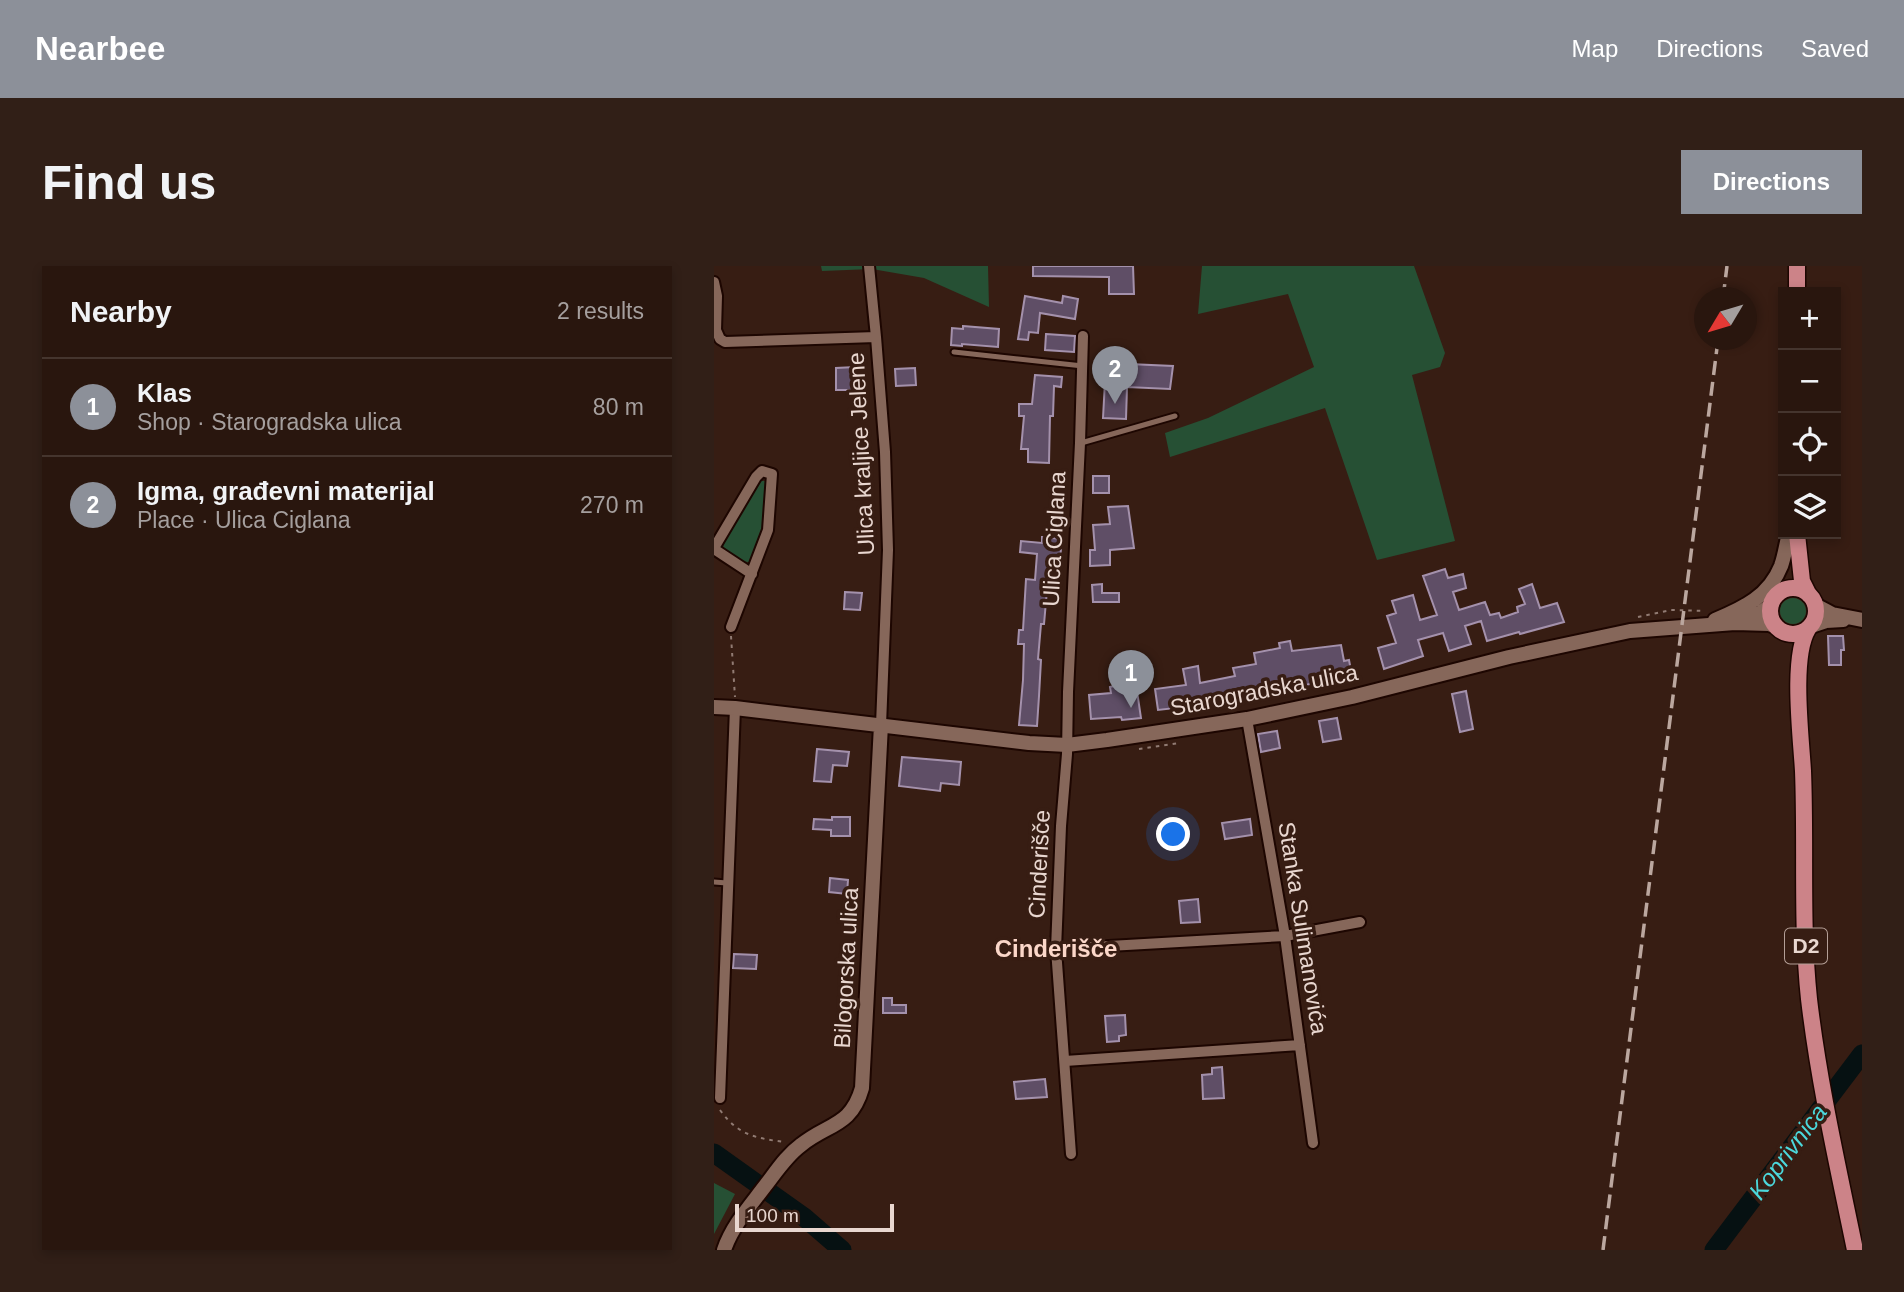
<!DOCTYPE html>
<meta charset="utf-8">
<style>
:root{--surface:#29160e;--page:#311f17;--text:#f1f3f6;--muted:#a59f9e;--line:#45352e;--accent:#8c9099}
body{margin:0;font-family:Helvetica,sans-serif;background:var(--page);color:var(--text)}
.controls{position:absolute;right:21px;top:21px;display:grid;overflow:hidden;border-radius:0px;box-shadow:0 4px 10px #0003}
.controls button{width:63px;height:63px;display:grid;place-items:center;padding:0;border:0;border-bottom:2px solid var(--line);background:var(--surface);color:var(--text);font:35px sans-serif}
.compass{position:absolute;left:980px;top:21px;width:63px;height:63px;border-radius:50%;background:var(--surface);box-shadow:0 4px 10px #0003;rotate:232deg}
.scale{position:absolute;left:21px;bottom:18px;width:159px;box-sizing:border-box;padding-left:7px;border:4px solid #e9d7d0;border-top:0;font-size:19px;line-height:24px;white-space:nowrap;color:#e9d7d0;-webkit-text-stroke:5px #371d13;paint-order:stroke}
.you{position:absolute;left:460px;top:569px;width:24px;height:24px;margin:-18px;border:5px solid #fff;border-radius:50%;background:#1a73e8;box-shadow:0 0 0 10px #1a73e833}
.badge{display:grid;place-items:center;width:46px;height:46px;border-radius:50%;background:var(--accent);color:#fff;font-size:23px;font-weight:700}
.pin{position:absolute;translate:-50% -58px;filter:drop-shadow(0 2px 4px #0008)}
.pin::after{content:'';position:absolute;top:37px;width:24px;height:21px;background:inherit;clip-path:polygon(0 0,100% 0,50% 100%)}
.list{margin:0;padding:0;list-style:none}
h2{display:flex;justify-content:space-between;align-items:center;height:91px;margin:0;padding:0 28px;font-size:30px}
h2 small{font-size:23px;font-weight:400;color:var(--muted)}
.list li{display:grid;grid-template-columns:46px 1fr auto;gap:21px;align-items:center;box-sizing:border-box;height:98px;padding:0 28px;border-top:2px solid var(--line)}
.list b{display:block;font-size:26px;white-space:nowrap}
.list p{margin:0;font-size:23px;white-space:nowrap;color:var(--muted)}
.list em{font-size:23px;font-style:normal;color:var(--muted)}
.icon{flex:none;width:38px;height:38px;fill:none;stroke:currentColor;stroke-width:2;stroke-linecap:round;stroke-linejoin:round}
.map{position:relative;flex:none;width:1148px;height:984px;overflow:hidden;border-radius:0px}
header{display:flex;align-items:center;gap:42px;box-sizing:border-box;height:98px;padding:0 35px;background:var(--accent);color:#fff}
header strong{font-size:33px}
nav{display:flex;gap:38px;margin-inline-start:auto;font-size:24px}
.intro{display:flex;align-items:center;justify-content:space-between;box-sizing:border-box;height:168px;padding:0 42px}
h1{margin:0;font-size:49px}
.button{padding:18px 32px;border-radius:0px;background:var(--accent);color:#fff;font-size:24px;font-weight:700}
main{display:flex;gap:42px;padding:0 42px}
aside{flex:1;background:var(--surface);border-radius:0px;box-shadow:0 4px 10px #0003}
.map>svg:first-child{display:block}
.green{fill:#265034}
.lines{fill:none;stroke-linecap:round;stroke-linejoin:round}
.river{stroke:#061112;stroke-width:19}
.building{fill:#5f4e66;stroke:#a491ac;stroke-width:2}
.lane-casing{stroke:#1d0601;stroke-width:9}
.street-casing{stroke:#1d0601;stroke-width:14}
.secondary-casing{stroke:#1d0601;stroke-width:18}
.primary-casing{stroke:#1d0601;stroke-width:19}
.path{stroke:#917b73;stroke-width:2;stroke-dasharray:3.5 5;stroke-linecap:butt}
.lane{stroke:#86675a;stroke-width:5}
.street{stroke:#86675a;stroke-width:10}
.secondary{stroke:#86675a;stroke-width:14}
.primary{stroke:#cc8388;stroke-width:16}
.rail{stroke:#bba79f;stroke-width:3.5;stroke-dasharray:14 7;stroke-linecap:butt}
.labels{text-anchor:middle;stroke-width:7;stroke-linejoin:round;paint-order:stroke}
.shield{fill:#371d13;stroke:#b49f97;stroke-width:2}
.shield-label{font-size:21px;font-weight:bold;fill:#e9d7d0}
.street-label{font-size:23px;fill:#e9d7d0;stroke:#371d13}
.neighbourhood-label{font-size:24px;font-weight:bold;fill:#fbd7c9;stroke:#371d13}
.water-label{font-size:24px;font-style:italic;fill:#4bd8dc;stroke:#371d13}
</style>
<header>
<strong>Nearbee</strong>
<nav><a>Map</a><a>Directions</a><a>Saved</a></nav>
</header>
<div class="intro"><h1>Find us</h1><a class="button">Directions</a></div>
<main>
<aside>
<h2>Nearby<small>2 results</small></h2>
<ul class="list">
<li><span class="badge">1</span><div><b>Klas</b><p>Shop · Starogradska ulica</p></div><em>80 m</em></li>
<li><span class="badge">2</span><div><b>Igma, građevni materijal</b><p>Place · Ulica Ciglana</p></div><em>270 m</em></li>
</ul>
</aside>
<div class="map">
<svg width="1148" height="984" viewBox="0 0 1148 984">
<rect width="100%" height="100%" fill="#371d13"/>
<path class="green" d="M 107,0 L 274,0 L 275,41 L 210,12 L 158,3 L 108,5 Z
M 488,0 L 700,0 L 731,87 L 726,101 L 698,109 L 741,275 L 663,294 L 611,142 L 456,191 L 451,167 L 494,152 L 600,101 L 574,28 L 484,48 Z
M 45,215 L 52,215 L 49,261 L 37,296 C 28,297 13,287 9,280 L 16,264 Z
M1066 345a13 13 0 1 1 26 0a13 13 0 1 1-26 0Z
M 0,917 L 21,928 L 0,968 Z"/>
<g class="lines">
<path class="river" d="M 0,887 L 90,951 L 128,984
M 1000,984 L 1148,788"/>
</g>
<path class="building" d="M 319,0 L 419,0 L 420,28 L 395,28 L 395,11 L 319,10 Z
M 311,30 L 348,37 L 349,30 L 364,33 L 361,53 L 326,47 L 324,67 L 315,66 L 314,74 L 304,73 Z
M 249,60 L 285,63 L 284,81 L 248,78 L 248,80 L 237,79 L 238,62 L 249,63 Z
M 332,68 L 361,70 L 360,86 L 331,84 Z
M 392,97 L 459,100 L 456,123 L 413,121 L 412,153 L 389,152 Z
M 141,101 L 142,124 L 122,124 L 122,102 Z
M 201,102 L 202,119 L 182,120 L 181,103 Z
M 321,109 L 348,111 L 347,121 L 340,120 L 339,150 L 336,150 L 335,197 L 314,196 L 314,183 L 307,183 L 310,150 L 305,150 L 305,138 L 318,138 Z
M 379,210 L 395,210 L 395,227 L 379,227 Z
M 414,240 L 420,282 L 396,284 L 396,299 L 376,300 L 376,284 L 381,284 L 379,259 L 396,258 L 394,241 Z
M 328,271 L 348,273 L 344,313 L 334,313 L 330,358 L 327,358 L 324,393 L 327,394 L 325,430 L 323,460 L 305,459 L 309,414 L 310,378 L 304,378 L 305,364 L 309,364 L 312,313 L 321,314 L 323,288 L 306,286 L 307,275 L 328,277 Z
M 731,303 L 734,312 L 749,308 L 752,322 L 739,326 L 745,344 L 771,336 L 776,349 L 785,347 L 787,352 L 804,346 L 803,341 L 811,338 L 805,323 L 818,318 L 826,342 L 843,337 L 850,356 L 806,368 L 805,366 L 773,375 L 767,355 L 751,360 L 757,378 L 735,385 L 729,367 L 704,374 L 709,390 L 670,403 L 664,382 L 682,377 L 673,350 L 682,347 L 678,335 L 699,329 L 706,354 L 723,349 L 709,310 Z
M 388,318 L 388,327 L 405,327 L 405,336 L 379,336 L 378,319 Z
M 131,326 L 148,327 L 146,344 L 130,343 Z
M 1114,370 L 1129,370 L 1130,384 L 1127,384 L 1127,399 L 1115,399 Z
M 576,375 L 578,385 L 627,379 L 630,395 L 635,394 L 638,410 L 570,423 L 571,425 L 548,430 L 548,428 L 524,431 L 499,435 L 498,432 L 461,438 L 462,442 L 444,444 L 441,423 L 472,419 L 469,403 L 484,400 L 486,417 L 521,410 L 519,402 L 542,398 L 540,387 L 566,382 L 565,377 Z
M 419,398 L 427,452 L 408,454 L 407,451 L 377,453 L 375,429 L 397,427 L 396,421 L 404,419 L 402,400 Z
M 752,425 L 759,463 L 746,466 L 738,428 Z
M 623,452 L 627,473 L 609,476 L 605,455 Z
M 563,465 L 566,482 L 547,486 L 544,468 Z
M 103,483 L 135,486 L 133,500 L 119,499 L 117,516 L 100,515 Z
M 188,491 L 247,496 L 245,519 L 227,517 L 226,525 L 185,520 Z
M 118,551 L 136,551 L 136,570 L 117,570 L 117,564 L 99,563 L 100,553 L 118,554 Z
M 536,553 L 538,569 L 511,573 L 508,557 Z
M 116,612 L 134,614 L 133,628 L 115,626 Z
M 484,633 L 486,656 L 467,657 L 465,635 Z
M 20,688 L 43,689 L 42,703 L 19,702 Z
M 169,732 L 178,732 L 178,739 L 192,739 L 192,747 L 169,747 Z
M 411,749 L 412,769 L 405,770 L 405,775 L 393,776 L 391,750 Z
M 508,801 L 510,832 L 489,833 L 488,809 L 498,808 L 498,802 Z
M 331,813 L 333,831 L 302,833 L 300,816 Z"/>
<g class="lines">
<g class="lane-casing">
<path id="lane" d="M 240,86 L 369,100
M 367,177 L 461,150
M 0,616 L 13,617"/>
</g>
<g class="street-casing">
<path id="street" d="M 155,0 L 162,71
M 0,16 L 3,30 L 2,64 L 6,73 L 11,76 L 162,71 L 171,186 L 174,284 L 167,459
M 0,282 L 42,211 L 48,205 L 58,208 L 54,264 L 17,361
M 0,283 L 38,308
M 533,453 L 571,670 L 599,877
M 342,683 L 571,670 L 646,656
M 351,795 L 586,779
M 6,832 L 21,442
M 357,888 L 342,683 L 347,560 L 353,488 L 354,426 L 366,177 L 369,70"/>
</g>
<g class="secondary-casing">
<path id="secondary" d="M 1101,339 L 1118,348 L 1148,354
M 1001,354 C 1030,342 1055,330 1067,300 C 1071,289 1072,278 1075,268
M 1028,354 L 1046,347 L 1058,338
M 1097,360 L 1112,355 L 1129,354
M 0,441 L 21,442 L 315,477 L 353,479 L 393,474 L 533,453 L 638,431 L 795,391 L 916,365 L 1021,357 L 1055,358 L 1061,360
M 10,984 C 18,960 36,940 51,920 C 62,906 72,890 87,879 C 114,857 137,861 148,822 L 167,459"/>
</g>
<g class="primary-casing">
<path id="primary" d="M 1083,0 L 1083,26
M 1083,268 L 1088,315 L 1095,329
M1056 345a23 23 0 1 1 46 0a23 23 0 1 1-46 0Z
M 1094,363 C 1077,391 1087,470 1089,505 C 1092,581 1087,657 1095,733 C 1105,818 1124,901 1141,984"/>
</g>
<path class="path" d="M 924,351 L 957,344 L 991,345
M 17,370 L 21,431
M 425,483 L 465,477
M 6,844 C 24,869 41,872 70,876"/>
<use href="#lane" class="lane"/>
<use href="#street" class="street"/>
<use href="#secondary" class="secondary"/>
<use href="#primary" class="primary"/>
<path class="rail" d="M 1009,32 L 1013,0
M 889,984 L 1004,74"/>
</g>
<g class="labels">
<rect class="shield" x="1071" y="662.5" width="42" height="35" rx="5"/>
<g class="shield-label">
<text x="1092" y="687">D2</text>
</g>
<g class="street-label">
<text transform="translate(147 188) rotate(-93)" y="8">Ulica kraljice Jelene</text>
<text transform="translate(340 273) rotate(-87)" y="8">Ulica Ciglana</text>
<text transform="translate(550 424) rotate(-11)" y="8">Starogradska ulica</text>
<text transform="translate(325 598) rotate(-87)" y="8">Cinderišče</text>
<text transform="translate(589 662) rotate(81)" y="8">Stanka Sulimanovića</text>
<text transform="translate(132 702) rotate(-87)" y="8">Bilogorska ulica</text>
</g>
<g class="neighbourhood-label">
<text x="342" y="691">Cinderišče</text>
</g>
<g class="water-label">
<text transform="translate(1074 886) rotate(-53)" y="8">Koprivnica</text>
</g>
</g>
</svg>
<div class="controls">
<button>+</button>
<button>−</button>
<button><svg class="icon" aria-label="locate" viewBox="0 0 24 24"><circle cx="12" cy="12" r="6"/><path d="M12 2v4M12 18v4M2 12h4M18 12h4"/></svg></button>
<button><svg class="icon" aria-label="layers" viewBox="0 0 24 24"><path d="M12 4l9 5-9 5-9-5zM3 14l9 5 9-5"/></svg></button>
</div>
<svg class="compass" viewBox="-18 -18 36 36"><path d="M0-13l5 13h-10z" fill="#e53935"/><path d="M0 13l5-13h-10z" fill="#a59f9e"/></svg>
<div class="scale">100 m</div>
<div class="you"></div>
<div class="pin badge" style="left:417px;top:442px">1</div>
<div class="pin badge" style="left:401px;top:138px">2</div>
</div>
</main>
